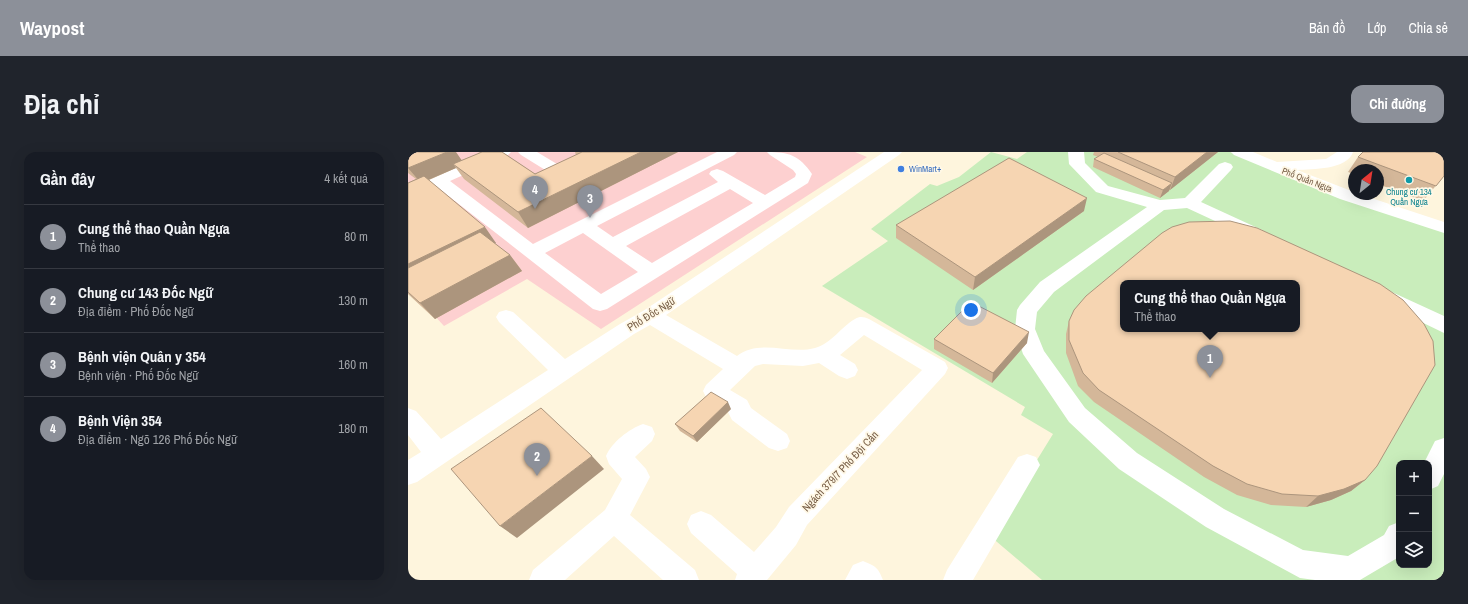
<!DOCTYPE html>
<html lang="vi">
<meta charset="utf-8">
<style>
:root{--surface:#171b24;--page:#20242c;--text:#f1f3f6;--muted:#9ea1a6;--line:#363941;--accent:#8c9099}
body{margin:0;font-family:"Archivo Narrow",sans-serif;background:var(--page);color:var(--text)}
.controls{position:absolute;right:12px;bottom:12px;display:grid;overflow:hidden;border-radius:8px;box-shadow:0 4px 16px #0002}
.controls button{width:36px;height:36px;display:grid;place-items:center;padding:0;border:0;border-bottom:1px solid var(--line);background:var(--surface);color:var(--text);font:20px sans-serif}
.compass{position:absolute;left:940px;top:12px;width:36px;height:36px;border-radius:50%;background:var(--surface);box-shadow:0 4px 16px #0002;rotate:30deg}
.you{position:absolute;left:563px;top:158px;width:14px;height:14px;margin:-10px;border:3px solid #fff;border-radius:50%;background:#1a73e8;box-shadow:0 0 0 6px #1a73e833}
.badge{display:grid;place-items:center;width:26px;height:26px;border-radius:50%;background:var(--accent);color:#fff;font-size:13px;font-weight:700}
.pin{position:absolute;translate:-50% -33px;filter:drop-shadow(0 1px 2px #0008)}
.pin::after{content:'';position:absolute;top:21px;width:14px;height:12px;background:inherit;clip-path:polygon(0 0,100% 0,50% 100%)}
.popup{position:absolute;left:712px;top:128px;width:180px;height:52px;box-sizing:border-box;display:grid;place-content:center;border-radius:8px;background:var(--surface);filter:drop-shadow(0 1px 3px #0005);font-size:13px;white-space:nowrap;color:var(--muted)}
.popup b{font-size:15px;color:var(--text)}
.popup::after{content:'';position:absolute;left:50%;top:100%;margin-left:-8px;border:8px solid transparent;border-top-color:var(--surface)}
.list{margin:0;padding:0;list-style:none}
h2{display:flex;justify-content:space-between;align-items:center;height:52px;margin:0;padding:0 16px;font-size:17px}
h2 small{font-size:13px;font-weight:400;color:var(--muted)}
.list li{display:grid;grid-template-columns:26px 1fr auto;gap:12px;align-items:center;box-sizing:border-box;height:64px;padding:0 16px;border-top:1px solid var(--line)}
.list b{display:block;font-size:15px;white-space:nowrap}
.list p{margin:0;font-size:13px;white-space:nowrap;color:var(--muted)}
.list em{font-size:13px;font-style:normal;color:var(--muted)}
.icon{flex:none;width:22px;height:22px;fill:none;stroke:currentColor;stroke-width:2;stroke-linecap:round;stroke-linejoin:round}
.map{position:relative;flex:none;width:1036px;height:428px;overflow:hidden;border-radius:12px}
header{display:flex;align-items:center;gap:24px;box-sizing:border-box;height:56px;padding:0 20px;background:var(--accent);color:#fff}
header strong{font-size:19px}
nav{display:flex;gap:22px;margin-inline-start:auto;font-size:14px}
.intro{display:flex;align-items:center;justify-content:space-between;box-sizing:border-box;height:96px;padding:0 24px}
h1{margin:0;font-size:28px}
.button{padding:10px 18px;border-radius:12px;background:var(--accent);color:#fff;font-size:14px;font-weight:700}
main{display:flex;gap:24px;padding:0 24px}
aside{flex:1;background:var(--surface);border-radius:12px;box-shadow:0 4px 16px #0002}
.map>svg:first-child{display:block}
.medical{fill:#fdd0d0}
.green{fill:#c9edbb;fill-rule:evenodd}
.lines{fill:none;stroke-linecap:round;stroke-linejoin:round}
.minor{fill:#fff;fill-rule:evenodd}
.wall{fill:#d4b799}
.shaded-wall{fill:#ac957d}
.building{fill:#f6d5b2;stroke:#ac957d;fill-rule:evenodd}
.shop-dot{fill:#3f7fe0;stroke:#fff8e6;stroke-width:1.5}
.culture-dot{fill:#0f9aa8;stroke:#fff8e6;stroke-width:1.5}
.labels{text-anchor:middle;stroke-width:3.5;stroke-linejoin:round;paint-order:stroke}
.far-shop-label{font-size:9px;fill:#366cbe;stroke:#fff8e6;text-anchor:start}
.far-street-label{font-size:9px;fill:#765c44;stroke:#fff8e6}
.far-culture-label{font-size:9px;fill:#0d838f;stroke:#fff8e6}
.street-label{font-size:11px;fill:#765c44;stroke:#fff8e6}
</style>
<header>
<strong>Waypost</strong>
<nav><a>Bản đồ</a><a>Lớp</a><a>Chia sẻ</a></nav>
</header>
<div class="intro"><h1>Địa chỉ</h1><a class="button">Chỉ đường</a></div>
<main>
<aside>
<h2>Gần đây<small>4 kết quả</small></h2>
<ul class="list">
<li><span class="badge">1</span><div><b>Cung thể thao Quần Ngựa</b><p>Thể thao</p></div><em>80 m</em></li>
<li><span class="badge">2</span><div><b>Chung cư 143 Đốc Ngữ</b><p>Địa điểm · Phố Đốc Ngữ</p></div><em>130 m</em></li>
<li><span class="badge">3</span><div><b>Bệnh viện Quân y 354</b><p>Bệnh viện · Phố Đốc Ngữ</p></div><em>160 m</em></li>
<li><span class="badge">4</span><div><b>Bệnh Viện 354</b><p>Địa điểm · Ngõ 126 Phố Đốc Ngữ</p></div><em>180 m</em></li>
</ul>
</aside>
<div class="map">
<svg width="1036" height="428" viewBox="0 0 1036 428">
<rect width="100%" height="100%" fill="#fef5dd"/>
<path class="medical" d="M 9,0 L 447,0 L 459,5 L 193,177 L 119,127 L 36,174 L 0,135 L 0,4 Z"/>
<path class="green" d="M 583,0 L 609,7 L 619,0 L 822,0 L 1036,80 L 1036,428 L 634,428 L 582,384 L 645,282 L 613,263 L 617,255 L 414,134 L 480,89 L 463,77 L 522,32 L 529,34 L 551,25 ZM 715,131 L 889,131 L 889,177 L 715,177 ZM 991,311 L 1021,311 L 1021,413 L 991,413 Z"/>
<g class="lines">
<path class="minor" d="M 82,0 L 103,0 L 100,3 L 42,29 L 125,92 L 309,0 L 329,0 L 326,3 L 189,74 L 205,85 L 310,30 L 301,22 L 303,19 L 309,17 L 315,19 L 357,43 L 387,25 L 388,22 L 385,18 L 362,3 L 359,0 C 381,0 391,3 404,22 L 400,31 L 199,157 L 192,159 L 185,157 L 29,35 L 19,38 L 13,36 L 11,33 L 13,30 ZM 322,37 L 345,51 L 244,111 L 218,94 ZM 175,81 L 230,120 L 193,142 L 137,101 Z
M 110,0 L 129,0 L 159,18 L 161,21 L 159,24 L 153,26 L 147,24 L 113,3 Z
M 476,0 L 494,0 L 491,3 L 258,163 L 329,204 C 352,186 382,203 407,196 C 424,191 433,175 447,167 C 452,164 456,165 461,167 L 537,210 L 540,216 L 537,222 L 399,373 L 388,393 L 359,428 L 327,428 L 329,422 L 283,381 L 279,372 L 283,363 L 293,359 L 303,363 L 346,400 L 368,375 L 381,355 L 514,218 L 456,183 L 432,203 L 447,212 L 450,218 L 447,224 L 439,227 L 431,224 L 411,211 L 395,214 L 355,212 L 347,214 L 322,238 L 339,248 L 343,256 L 379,282 L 382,289 L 379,296 L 370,299 L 361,296 L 324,268 L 320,260 L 298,245 L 295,239 L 298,233 L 315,217 L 242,173 L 226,182 L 9,330 L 0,333 L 0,308 L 13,300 L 0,283 L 0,256 L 8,259 L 33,287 L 140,218 L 91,170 L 88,165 L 91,160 L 98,158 L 105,160 L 157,207 L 212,172 L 235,159 Z
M 660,0 L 676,0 L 677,11 L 700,34 L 752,48 L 777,46 L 811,12 L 817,10 L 823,12 L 825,15 L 823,18 L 793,50 L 854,78 L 857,82 L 854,86 L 848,88 L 779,56 L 756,58 L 646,140 L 629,160 L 627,177 L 636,199 L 677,256 L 729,301 L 816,357 L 895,398 L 940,404 L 976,383 L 981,374 L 991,370 L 991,405 L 952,428 L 907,428 L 892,426 L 798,375 L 711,317 L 661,270 L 615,202 L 607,177 L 609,158 L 612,153 L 632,130 L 739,55 L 688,40 L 661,12 Z
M 823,0 L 845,0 L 869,10 L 918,7 L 929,0 L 945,0 C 939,18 904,17 889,18 L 946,40 L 946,42 L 951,42 L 1036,70 L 1036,81 L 932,47 L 826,3 Z
M 975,136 L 1036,164 L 1036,181 L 968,148 L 965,143 L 968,138 Z
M 235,272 L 244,275 L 247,282 L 244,289 L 227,305 L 238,317 L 242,325 L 222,363 L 287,418 L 291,428 L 255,428 L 206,384 L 157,428 L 121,428 L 125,418 L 197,358 L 214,327 L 201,312 L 198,304 C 204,290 221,277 235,272 Z
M 1036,286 L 1036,322 L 1030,334 L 1021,338 L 1021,311 L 1016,311 L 1027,289 Z
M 619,302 L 628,305 L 632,313 L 565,428 L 535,428 L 539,418 L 610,305 Z
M 455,409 C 467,414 470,415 475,428 L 437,428 L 445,413 Z"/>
</g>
<path class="wall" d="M 0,0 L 54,8 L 72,1 L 70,0 L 94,0 L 127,22 L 168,3 L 167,0 L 270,0 L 120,76 L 56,27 L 48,16 L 21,28 L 88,91 L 87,92 L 102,103 L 114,119 L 27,167 L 0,142 L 0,31 L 8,27 L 0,21 Z
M 686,0 L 810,0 L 762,38 L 761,38 L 761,39 L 752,46 L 685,15 L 686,7 L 690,5 L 685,3 Z
M 950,5 L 1036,24 L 1015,49 L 970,32 L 970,18 L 946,18 L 946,22 L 940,20 Z
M 676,59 L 565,138 L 488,86 L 488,73 Z
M 661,169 L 957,328 L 943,339 L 923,348 L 898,355 L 863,353 L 829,343 L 796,325 L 686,250 L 670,234 L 658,201 L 658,182 Z
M 526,187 L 619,191 L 584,231 L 526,197 Z
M 323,257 L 289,290 L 272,279 L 267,272 Z"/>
<path class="shaded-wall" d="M 39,0 L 48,0 L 57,13 L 45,12 L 48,16 L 13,31 L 0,16 Z
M 233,0 L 270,0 L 120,76 L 110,60 Z
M 799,0 L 810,0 L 762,38 L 767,25 Z
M 764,31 L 761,39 L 752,46 L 755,38 Z
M 679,46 L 676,59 L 565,138 L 567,125 Z
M 77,75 L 88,91 L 3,133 L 0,130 L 0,112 Z
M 102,103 L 114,119 L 27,167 L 12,151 Z
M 621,180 L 619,191 L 584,231 L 585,221 Z
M 320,250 L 323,257 L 289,290 L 285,284 Z
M 184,304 L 196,317 L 109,386 L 92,374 Z
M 957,328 L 943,339 L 923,348 L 898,355 L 910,344 Z"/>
<path class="building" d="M 0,0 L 39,0 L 0,16 Z
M 74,0 L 94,0 L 127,22 L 174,0 L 233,0 L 110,60 L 45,12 Z
M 710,0 L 799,0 L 767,25 Z
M 955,0 L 1034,0 L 1036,1 L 1036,24 L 1028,34 L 950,5 Z
M 696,1 L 764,31 L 755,38 L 686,7 Z
M 601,6 L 679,46 L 567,125 L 488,73 Z
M 16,24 L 77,75 L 0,112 L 0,31 Z
M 822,69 L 849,76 L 972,132 L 995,148 L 1016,172 L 1025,189 L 1027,213 L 969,314 L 957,328 L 936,337 L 910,344 L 874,342 L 839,332 L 805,314 L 691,238 L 675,221 L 661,188 L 661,169 L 666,158 L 678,144 L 754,81 L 764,75 L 781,70 ZM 715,131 L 889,131 L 889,177 L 715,177 Z
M 72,80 L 102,103 L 12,151 L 0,140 L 0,116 Z
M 563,150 L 621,180 L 585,221 L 526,187 Z
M 303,240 L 320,250 L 285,284 L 267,272 Z
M 133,256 L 184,304 L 92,374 L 43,317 Z"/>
<circle class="shop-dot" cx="493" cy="17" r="4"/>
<circle class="culture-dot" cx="1001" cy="28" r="4"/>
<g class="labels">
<g class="far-shop-label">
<text x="501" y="20">WinMart+</text>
</g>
<g class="far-street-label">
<text transform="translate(899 28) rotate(21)" y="3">Phố Quần Ngựa</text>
</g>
<g class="far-culture-label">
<text x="1001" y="43">Chung cư 134<tspan x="1001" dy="10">Quần Ngựa</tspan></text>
</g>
<g class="street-label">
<text transform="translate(243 162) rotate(-32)" y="4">Phố Đốc Ngữ</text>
<text transform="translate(432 319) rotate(-47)" y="4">Ngách 379/7 Phố Đội Cấn</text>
</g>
</g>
</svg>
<div class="controls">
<button>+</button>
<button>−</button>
<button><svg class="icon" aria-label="layers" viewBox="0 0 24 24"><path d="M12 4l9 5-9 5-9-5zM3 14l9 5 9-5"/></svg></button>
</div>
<svg class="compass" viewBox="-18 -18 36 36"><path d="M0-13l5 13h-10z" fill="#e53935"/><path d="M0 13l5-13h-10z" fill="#9ea1a6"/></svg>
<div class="you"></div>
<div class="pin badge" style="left:802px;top:226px">1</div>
<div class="popup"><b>Cung thể thao Quần Ngựa</b>Thể thao</div>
<div class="pin badge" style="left:129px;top:324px">2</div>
<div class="pin badge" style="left:182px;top:66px">3</div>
<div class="pin badge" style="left:127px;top:57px">4</div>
</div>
</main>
